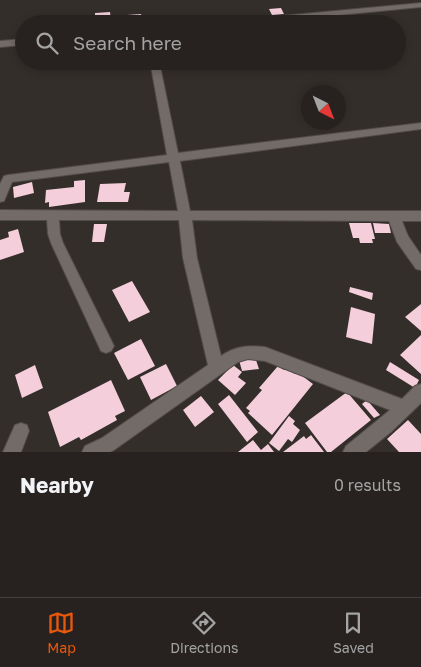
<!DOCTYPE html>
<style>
:root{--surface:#272220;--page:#332f2d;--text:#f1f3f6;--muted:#a4a4a5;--line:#433f3e;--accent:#ea580c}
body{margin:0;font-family:"Golos Text",sans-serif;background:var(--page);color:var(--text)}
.compass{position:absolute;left:301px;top:85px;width:45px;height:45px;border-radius:50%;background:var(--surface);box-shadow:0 2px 8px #0003;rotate:138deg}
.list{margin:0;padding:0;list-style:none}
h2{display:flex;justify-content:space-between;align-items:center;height:65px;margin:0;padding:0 20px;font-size:21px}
h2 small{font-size:16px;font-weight:400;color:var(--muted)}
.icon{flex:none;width:28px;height:28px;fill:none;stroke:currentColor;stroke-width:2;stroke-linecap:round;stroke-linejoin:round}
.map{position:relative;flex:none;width:421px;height:452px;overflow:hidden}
.search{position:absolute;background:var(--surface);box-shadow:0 2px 8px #0003;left:15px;right:15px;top:15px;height:55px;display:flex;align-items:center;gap:12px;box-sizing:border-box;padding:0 18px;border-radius:28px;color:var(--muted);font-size:19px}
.sheet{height:145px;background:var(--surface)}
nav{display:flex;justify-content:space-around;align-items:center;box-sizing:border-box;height:70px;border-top:1px solid var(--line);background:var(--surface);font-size:14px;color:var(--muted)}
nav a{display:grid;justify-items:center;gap:2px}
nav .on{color:var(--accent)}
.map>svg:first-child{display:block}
.building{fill:#f4cedb}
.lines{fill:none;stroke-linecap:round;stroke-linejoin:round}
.street-casing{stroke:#514b49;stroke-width:2}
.street{fill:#726b68;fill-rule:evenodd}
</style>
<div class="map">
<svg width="421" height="452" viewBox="0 0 421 452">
<rect width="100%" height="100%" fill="#342e2b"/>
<path class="building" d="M 281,8 L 284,14 L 272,15 L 269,9 Z
M 110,12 L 111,20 L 84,22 L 84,17 L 95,16 L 95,13 Z
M 141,14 L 143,24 L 128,24 L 127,15 Z
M 323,16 L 328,24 L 298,24 L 295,19 Z
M 85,180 L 85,202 L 49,207 L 49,202 L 45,203 L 46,190 L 74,187 L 74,181 Z
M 32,182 L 34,193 L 14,198 L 13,187 Z
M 126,183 L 124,192 L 130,192 L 128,202 L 97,202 L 100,184 Z
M 349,223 L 371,223 L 375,239 L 372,239 L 373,243 L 360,243 L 359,238 L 353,238 Z
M 373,223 L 389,224 L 391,233 L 375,233 Z
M 94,224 L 107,224 L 104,242 L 92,242 Z
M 18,229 L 24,252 L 0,260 L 0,240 L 9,237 L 8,232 Z
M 132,281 L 150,312 L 129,322 L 112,290 Z
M 350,287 L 373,293 L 372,300 L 349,292 Z
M 421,304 L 421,331 L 405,317 Z
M 351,307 L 375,314 L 372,344 L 346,337 Z
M 421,335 L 421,374 L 400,355 Z
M 141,339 L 155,366 L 128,380 L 114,353 Z
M 255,357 L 259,369 L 242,371 L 239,360 Z
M 390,362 L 419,380 L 415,388 L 386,370 Z
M 166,364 L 177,386 L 151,400 L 140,377 Z
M 35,365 L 43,388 L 22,398 L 15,375 Z
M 233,365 L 242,372 L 238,377 L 246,383 L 235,395 L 218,380 Z
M 278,366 L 284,370 L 286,368 L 295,374 L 297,372 L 313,384 L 272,435 L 248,413 L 250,411 L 246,408 L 262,390 L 259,388 Z
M 111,380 L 125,411 L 115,416 L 117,420 L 81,440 L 79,437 L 60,447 L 48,412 Z
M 347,392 L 371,420 L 331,452 L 327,452 L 305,423 Z
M 229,395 L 258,432 L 247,442 L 218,404 Z
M 201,396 L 214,412 L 195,427 L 183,410 Z
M 367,400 L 380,415 L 374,418 L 362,404 Z
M 289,416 L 295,421 L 293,424 L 300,430 L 292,442 L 288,439 L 279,451 L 269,443 Z
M 408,420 L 421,434 L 421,452 L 399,452 L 387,439 Z
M 311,435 L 324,452 L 283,452 L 304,436 L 306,439 Z
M 253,440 L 261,450 L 268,444 L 274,452 L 238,452 Z"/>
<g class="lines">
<g class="street-casing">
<path id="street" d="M 421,3 L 421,7 L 245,24 L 212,24 L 216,22 Z
M 24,39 L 24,45 L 0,47 L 0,41 Z
M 150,61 L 159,61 L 178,153 L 421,123 L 421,129 L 180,161 L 190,211 L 421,211 L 421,221 L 402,221 L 408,236 L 421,255 L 421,270 L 416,269 L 397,242 L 389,221 L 192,220 L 197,258 L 221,356 C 235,346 248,345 265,347 L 402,399 L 415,386 L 421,384 L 421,403 L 391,432 L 366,452 L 343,452 L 346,446 L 390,410 L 265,361 L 248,359 L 238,362 L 114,450 L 110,452 L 82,452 L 85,446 L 102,438 L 208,365 L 183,258 L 179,220 L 59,220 L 60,234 L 63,243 L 114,346 L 111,351 L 106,353 L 101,351 L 51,243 L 48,234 L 47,220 L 0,220 L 0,210 L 178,211 L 169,162 L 12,182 L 4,201 L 0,202 L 0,184 L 4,176 L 8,175 L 167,155 Z
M 21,423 L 27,425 L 29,431 L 21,452 L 3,452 L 15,425 Z"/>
</g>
<use href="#street" class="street"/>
</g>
</svg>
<svg class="compass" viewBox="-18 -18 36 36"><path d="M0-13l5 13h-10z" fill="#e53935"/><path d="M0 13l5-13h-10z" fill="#a4a4a5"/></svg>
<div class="search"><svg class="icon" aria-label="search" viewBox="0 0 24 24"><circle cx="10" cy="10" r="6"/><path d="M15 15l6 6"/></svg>Search here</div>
</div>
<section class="sheet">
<h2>Nearby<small>0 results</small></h2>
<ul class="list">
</ul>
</section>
<nav>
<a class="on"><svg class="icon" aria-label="map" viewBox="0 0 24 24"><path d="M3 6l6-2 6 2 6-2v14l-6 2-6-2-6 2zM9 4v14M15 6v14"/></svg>Map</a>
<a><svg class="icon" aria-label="directions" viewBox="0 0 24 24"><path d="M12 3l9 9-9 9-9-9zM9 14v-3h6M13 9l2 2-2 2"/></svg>Directions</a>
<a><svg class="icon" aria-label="saved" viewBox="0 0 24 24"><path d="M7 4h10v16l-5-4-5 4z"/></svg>Saved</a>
</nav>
